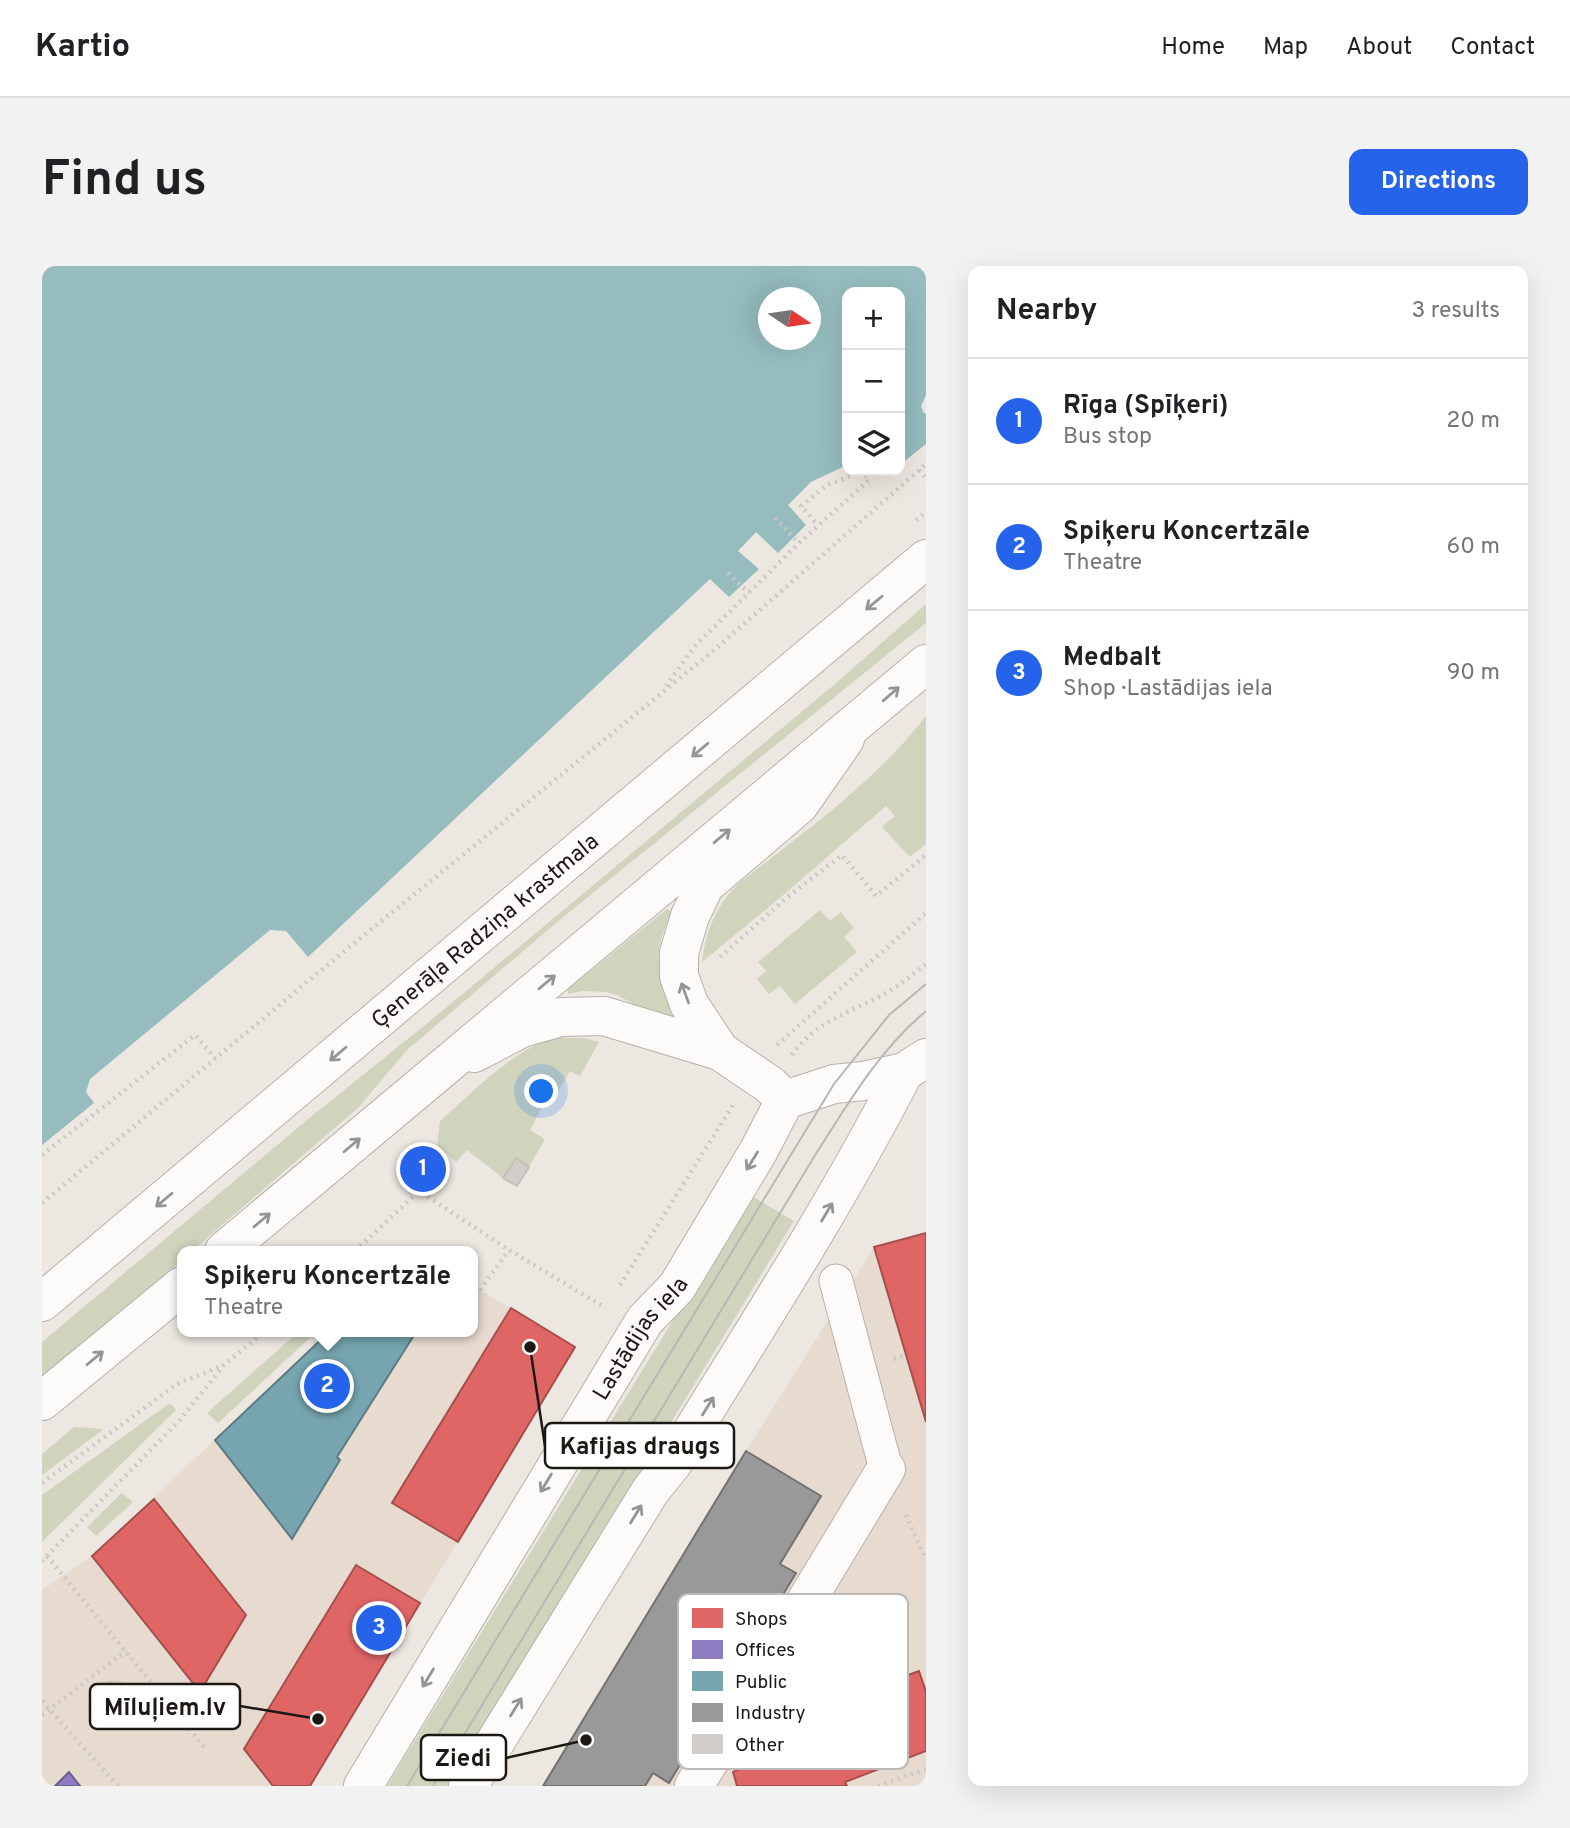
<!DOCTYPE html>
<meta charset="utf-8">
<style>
:root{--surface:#fff;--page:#f2f2f2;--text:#202124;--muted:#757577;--line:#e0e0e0;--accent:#2563eb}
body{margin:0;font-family:Overpass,sans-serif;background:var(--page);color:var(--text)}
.controls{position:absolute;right:21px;top:21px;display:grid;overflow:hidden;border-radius:14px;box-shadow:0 7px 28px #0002}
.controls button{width:63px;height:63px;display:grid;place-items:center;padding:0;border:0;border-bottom:2px solid var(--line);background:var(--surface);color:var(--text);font:35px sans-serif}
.compass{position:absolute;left:716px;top:21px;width:63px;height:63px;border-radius:50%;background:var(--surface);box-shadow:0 7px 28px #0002;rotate:103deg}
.you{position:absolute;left:500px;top:826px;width:24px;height:24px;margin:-18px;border:5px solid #fff;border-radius:50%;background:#1a73e8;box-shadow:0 0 0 10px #1a73e833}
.badge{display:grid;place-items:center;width:46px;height:46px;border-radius:50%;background:var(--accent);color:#fff;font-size:23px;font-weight:700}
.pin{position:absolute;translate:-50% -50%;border:4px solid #fff;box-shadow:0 2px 7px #0006}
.popup{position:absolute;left:135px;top:980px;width:301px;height:91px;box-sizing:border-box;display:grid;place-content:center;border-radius:14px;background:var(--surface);filter:drop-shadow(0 2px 5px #0005);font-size:23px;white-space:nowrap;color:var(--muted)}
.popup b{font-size:26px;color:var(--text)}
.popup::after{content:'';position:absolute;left:50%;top:100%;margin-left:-14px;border:14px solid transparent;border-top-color:var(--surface)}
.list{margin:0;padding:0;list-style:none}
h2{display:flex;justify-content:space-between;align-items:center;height:91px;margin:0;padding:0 28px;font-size:30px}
h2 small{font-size:23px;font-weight:400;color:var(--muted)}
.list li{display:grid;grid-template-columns:46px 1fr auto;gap:21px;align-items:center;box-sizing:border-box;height:126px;padding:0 28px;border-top:2px solid var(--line)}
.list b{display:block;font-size:26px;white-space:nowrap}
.list p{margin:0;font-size:23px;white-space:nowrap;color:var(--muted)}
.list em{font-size:23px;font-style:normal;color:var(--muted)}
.icon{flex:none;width:38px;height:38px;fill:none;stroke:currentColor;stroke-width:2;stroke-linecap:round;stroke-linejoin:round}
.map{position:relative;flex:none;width:884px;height:1520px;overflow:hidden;border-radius:14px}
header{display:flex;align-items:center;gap:42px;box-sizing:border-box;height:98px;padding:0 35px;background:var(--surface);border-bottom:2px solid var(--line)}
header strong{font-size:33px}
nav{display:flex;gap:38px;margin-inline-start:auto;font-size:24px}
.intro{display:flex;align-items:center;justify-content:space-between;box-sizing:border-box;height:168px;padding:0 42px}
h1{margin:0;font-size:49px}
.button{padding:18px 32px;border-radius:14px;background:var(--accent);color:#fff;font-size:24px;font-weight:700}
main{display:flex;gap:42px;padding:0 42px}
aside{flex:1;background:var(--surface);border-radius:14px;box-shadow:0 7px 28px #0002}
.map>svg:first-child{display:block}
.built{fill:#e7dacf}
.green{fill:#d0d4bd}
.water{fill:#96bcbe;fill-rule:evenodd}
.pier{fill:#ede7e1}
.shops{fill:#e06666;stroke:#a54f4d;stroke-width:2}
.offices{fill:#8e7cc3;stroke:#6c5e8e;stroke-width:2}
.public{fill:#76a5af;stroke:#5b7b80;stroke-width:2}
.industry{fill:#999;stroke:#747271;stroke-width:2}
.building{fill:#d2cdc9;stroke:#c5bfbc;stroke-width:2}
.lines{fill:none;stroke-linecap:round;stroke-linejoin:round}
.pedestrian-casing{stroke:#b5b1ac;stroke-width:35}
.minor-casing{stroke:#b5b1ac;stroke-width:40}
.tertiary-casing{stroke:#b5b1ac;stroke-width:40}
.primary-casing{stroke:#b5b1ac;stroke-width:40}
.path{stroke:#cac7c5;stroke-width:4.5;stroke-dasharray:2 5;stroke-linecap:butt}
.pedestrian{stroke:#fcfbfa;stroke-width:33}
.minor{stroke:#fcfbfa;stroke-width:38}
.tertiary{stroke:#fcfbfa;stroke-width:38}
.primary{stroke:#fcfbfa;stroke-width:38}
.tram{stroke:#b8b7b5;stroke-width:2}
.oneway{stroke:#979592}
.labels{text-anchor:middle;stroke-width:7;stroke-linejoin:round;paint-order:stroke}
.street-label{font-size:23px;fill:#1c1814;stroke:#fff}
.key{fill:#fff;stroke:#bbbab8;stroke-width:2}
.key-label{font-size:19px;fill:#1c1814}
.leader{fill:none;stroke:#1c1814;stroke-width:2.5}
.callout-dot{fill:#1c1814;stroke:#fff;stroke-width:2.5}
.callout{fill:#fff;stroke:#1c1814;stroke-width:2.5}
.callout-label{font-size:24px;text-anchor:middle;font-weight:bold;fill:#1c1814}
</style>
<header>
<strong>Kartio</strong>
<nav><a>Home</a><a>Map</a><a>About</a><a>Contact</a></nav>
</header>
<div class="intro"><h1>Find us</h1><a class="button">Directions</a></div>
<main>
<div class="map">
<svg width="884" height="1520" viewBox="0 0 884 1520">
<rect width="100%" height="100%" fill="#ede7e1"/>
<path class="built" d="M 884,967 L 884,1520 L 501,1520 L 704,1185 L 832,981 Z
M 430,1019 L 533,1081 L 268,1520 L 0,1520 L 0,1324 L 50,1290 L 287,1066 L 430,1066 Z"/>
<path class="green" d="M 884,338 L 884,357 L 514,657 L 364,785 L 316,842 L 150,985 L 140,985 L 140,994 L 0,1110 L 0,1076 L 271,849 L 393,751 L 793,418 Z
M 884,450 L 884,578 L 868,591 L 840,561 L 853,550 L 844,540 L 739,631 L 660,696 C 664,664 674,640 697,617 C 762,566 833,516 884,450 Z
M 625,643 L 629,646 C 627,654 623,660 621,667 C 609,699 624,725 638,753 L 612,749 L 575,729 L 564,726 L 540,725 L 527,728 L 525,724 Z
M 778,644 L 788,655 L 799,646 L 812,662 L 802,671 L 815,686 L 753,738 L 738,720 L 727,728 L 715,713 L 724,705 L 716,696 Z
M 542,772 L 557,776 L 538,810 L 528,805 L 510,836 L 504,834 L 488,864 L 503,873 L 487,901 L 474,892 L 461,912 L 425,884 L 414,896 L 395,879 L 398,855 C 428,829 471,784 509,773 C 519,771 531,772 542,772 Z
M 708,929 L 752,955 L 407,1520 L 345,1520 Z
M 256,1066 L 269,1066 L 271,1069 L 176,1157 L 165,1147 Z
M 128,1137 L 134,1144 L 0,1276 L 0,1229 Z
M 32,1161 L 62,1163 L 0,1209 L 0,1188 Z
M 80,1227 L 91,1236 L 54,1270 L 45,1261 Z
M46 1439a25 25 0 1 1 50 0a25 25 0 1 1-50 0Z"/>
<path class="water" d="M 0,0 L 884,0 L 884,129 L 879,140 L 881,146 L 884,148 L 884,203 L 858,193 L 858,26 L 805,26 L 805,199 L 769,216 L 746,239 L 764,259 L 736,287 L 714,266 L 696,285 L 717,303 L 687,331 L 668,313 L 266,691 L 244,665 L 228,664 L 48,813 L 44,826 L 52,837 L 0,879 ZM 726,32 L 768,32 L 768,74 L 726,74 Z"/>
<path class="pier" d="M 884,178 L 884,206 L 861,197 L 864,194 Z"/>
<path class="shops" d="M 884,967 L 884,1156 L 832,981 Z
M 469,1042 L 533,1081 L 416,1276 L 350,1237 Z
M 112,1233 L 204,1349 L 158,1426 L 50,1290 Z
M 314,1299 L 378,1337 L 268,1520 L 231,1520 L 202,1483 Z
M 877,1405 L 884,1426 L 884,1485 L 803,1516 L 805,1520 L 695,1520 L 691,1506 L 735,1486 L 776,1441 Z"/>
<path class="offices" d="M 27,1506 L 38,1520 L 13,1520 Z"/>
<path class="public" d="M 287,1066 L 374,1066 L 295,1191 L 298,1194 L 250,1273 L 173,1174 Z"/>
<path class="industry" d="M 704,1185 L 779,1230 L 738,1298 L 754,1307 L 627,1517 L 611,1507 L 603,1520 L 501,1520 Z"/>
<path class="building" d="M 474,892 L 487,901 L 475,920 L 461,912 Z"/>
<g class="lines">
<g class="pedestrian-casing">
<path id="pedestrian" d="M 794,1015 L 844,1203"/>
</g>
<g class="minor-casing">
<path id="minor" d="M 652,1520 L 844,1203"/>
</g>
<g class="tertiary-casing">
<g id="tertiary">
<path d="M 678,785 L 647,738 L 637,710 L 637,687 L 648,650 L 663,619 L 757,539 L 803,473"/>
<path d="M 432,787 L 480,762 L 519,751 L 562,750 L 678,785 L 728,819 L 743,834"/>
<path id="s1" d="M 321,1520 L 603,1054 L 635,1021 L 717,884 L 743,834 L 792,818 L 821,815 L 862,806 L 884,792"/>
<path d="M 426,1520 L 609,1224 L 630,1198 C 709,1069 793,941 862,806"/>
</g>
</g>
<g class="primary-casing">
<g id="primary">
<path d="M 182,985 L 884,398"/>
<path id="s2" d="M 0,1036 L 884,293"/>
<path d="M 0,1135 L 140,1020"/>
</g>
</g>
<path class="path" d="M 877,204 L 884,212
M 733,252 L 757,277
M 874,254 L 884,246
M 686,307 L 707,327
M 624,420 L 652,381 L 757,277 L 827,214 L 821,205 L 785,219 L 759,240 L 776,259
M 678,691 L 743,633 L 800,589 L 834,630 L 884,589
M 735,779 L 884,647
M 750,789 C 773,755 810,746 844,727 C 858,719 871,708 884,698
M 0,889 L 153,769 L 173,792
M 0,937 L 277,706 L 670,386 L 884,198
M 313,985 L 377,925 L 467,984 L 564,1042
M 578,1019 L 691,839
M 438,1024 L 467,984
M 852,1093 L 864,1089
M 0,1217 L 135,1118 L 180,1100
M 864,1249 L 884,1294
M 5,1290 L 162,1481
M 0,1295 L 137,1155 L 182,1099 L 222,1066
M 0,1435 L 76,1520
M 0,1449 L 84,1385
M 836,1520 L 884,1503"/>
<use href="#pedestrian" class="pedestrian"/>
<use href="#minor" class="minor"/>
<use href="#tertiary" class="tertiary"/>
<use href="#primary" class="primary"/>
<path class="tram" d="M 365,1520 L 792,818 L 847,749 L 884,718
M 391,1520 L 772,891 C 805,839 837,784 884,745"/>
</g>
<defs><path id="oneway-shaft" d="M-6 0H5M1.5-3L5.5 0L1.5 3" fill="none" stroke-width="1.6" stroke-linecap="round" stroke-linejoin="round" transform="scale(1.75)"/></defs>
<g class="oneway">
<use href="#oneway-shaft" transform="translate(832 337) rotate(140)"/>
<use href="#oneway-shaft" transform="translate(849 428) rotate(-41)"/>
<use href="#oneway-shaft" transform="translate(658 484) rotate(140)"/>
<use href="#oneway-shaft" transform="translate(680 570) rotate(-40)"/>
<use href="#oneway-shaft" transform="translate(505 716) rotate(-40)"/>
<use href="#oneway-shaft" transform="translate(643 727) rotate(-110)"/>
<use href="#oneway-shaft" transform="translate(296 788) rotate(140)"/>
<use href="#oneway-shaft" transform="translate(310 879) rotate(-40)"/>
<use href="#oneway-shaft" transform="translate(710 895) rotate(122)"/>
<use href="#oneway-shaft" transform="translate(122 934) rotate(140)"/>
<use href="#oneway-shaft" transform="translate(785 946) rotate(-59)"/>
<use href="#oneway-shaft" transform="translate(220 954) rotate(-40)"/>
<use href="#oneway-shaft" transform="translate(53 1092) rotate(-40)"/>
<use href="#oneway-shaft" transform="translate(666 1140) rotate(-58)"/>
<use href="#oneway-shaft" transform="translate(504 1217) rotate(121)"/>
<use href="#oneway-shaft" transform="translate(594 1248) rotate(-58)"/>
<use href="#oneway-shaft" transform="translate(386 1412) rotate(121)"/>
<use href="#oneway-shaft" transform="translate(474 1441) rotate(-58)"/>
</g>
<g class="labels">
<g class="street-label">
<text dy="8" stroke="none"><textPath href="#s2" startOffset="578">Ģenerāļa Radziņa krastmala</textPath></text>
<text dy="8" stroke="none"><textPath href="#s1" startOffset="527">Lastādijas iela</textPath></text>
</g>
</g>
<rect x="636" y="1328" width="230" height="175" rx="10" class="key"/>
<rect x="650" y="1342" width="31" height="20" fill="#e06666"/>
<rect x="650" y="1374" width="31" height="19" fill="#8e7cc3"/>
<rect x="650" y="1405" width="31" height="20" fill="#76a5af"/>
<rect x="650" y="1437" width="31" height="19" fill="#999"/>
<rect x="650" y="1468" width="31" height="20" fill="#d2cdc9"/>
<g class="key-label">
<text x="693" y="1359">Shops</text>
<text x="693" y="1390">Offices</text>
<text x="693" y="1422">Public</text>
<text x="693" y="1453">Industry</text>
<text x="693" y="1485">Other</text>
</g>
<path class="leader" d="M488 1081L503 1180M276 1453L198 1440M544 1474L464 1492"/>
<g class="callout-dot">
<circle cx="488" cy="1081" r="7"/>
<circle cx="276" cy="1453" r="7"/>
<circle cx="544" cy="1474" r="7"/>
</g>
<g class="callout">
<rect x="503" y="1157" width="189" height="45" rx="7"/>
<rect x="48" y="1418" width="150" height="45" rx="7"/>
<rect x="379" y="1469" width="85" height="45" rx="7"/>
</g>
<g class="callout-label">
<text x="598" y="1188">Kafijas draugs</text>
<text x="123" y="1449">Mīluļiem.lv</text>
<text x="421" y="1500">Ziedi</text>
</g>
</svg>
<div class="controls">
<button>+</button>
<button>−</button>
<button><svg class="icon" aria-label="layers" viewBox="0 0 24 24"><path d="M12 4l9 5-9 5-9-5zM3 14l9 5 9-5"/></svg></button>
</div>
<svg class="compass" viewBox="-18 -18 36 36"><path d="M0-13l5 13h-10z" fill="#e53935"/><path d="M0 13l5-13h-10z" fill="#757577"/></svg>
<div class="you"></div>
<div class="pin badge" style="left:381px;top:903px">1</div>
<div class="pin badge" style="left:285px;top:1120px">2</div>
<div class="popup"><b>Spiķeru Koncertzāle</b>Theatre</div>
<div class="pin badge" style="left:337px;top:1362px">3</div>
</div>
<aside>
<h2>Nearby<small>3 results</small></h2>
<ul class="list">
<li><span class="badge">1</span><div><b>Rīga (Spīķeri)</b><p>Bus stop</p></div><em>20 m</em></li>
<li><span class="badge">2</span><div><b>Spiķeru Koncertzāle</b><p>Theatre</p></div><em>60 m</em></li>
<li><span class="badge">3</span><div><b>Medbalt</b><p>Shop · Lastādijas iela</p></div><em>90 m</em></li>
</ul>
</aside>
</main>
